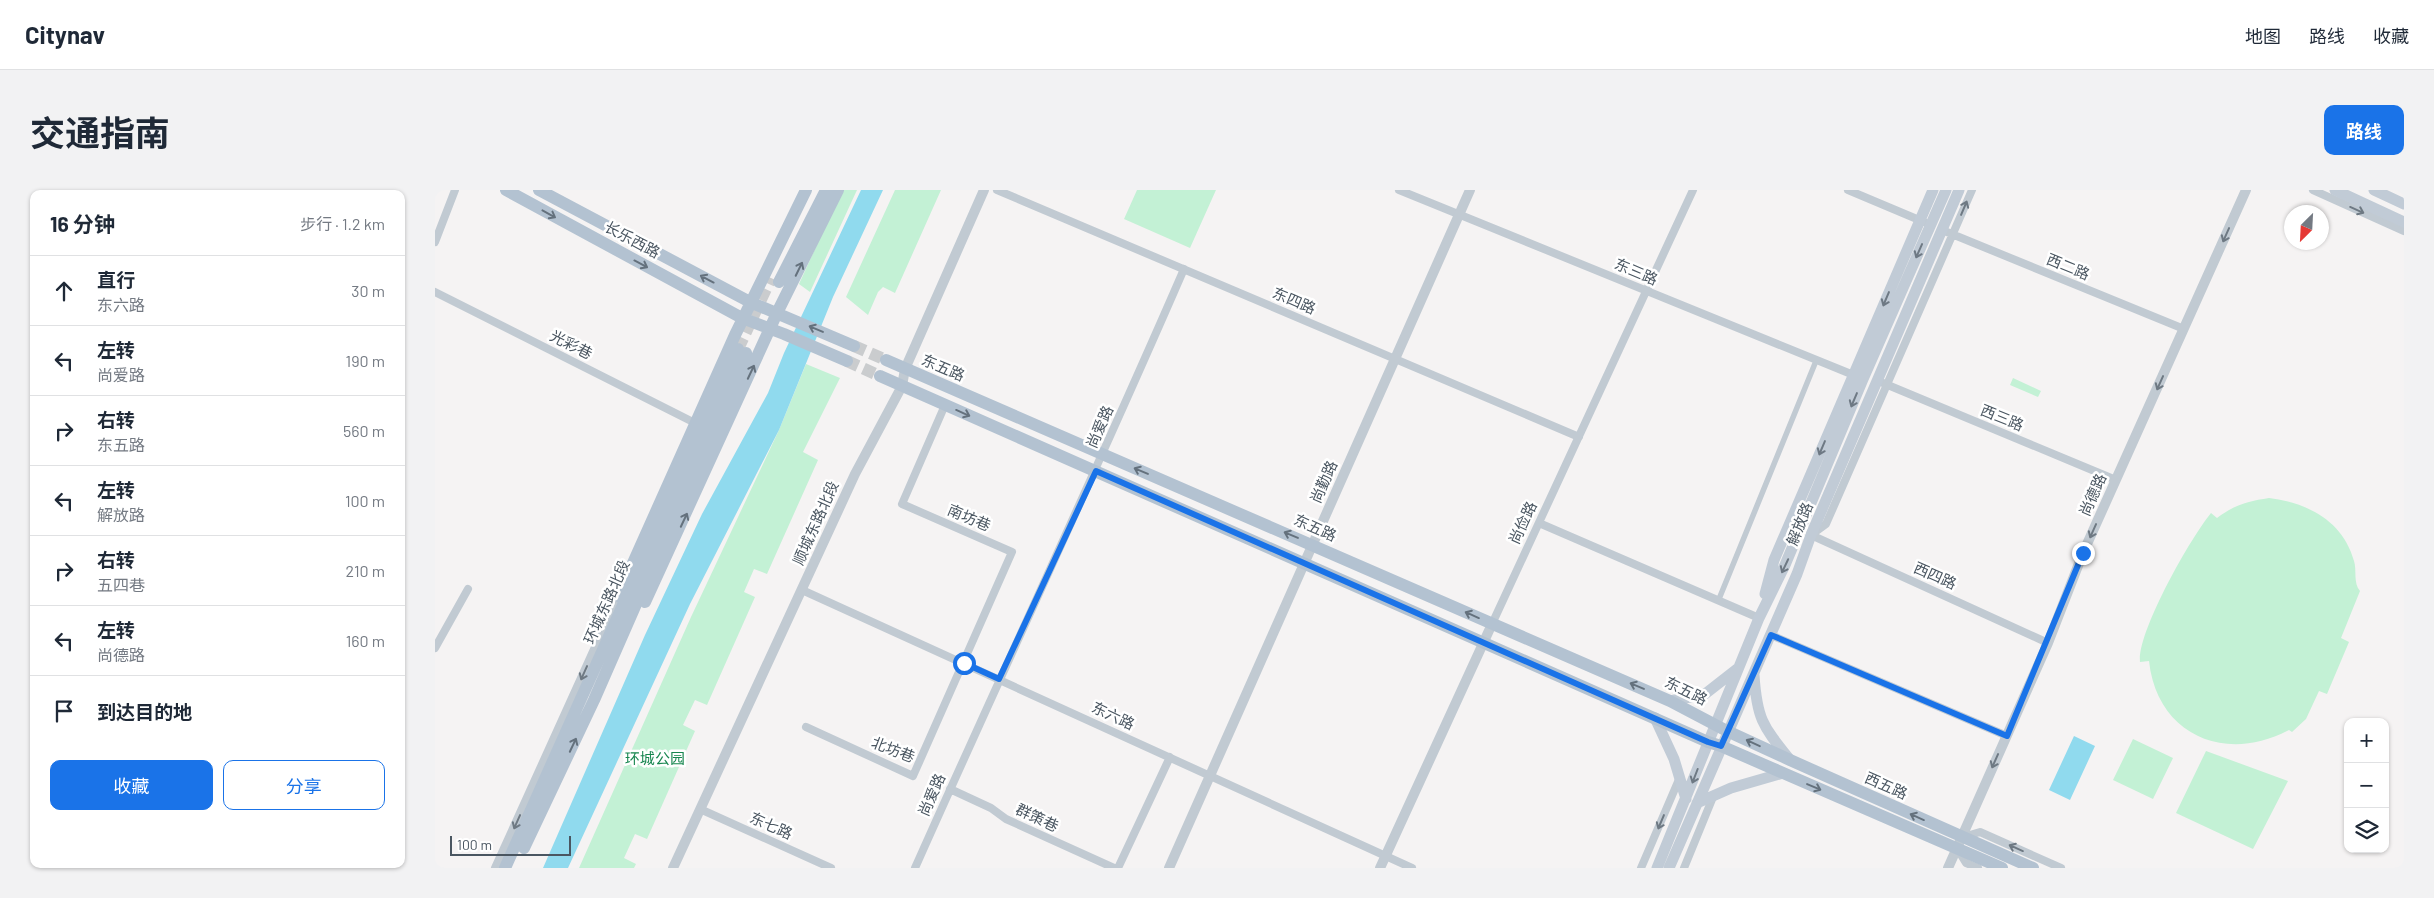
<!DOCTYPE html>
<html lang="zh">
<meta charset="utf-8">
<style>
:root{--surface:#fff;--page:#f2f2f3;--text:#1f2937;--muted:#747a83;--line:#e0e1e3;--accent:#1a73e8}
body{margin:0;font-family:Barlow,"Noto Sans SC",sans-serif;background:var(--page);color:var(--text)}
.controls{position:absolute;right:15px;bottom:15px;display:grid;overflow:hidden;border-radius:10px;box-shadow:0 1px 4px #0004}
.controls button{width:45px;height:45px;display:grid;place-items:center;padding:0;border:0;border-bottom:1px solid var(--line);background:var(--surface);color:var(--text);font:25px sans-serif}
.compass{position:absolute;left:1849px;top:15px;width:45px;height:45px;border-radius:50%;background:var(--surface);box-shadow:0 1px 4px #0004;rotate:204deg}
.scale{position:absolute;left:15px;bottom:12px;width:121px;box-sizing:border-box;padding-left:5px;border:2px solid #4a5661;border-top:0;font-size:14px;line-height:18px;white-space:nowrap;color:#4a5661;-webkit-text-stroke:4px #fff;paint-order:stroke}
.stop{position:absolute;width:15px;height:15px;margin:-11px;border:4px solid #1a73e8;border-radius:50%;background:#fff}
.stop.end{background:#1a73e8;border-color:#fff;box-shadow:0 1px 5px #0008}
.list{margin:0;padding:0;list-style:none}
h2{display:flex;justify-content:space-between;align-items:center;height:65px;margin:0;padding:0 20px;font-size:21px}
h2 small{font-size:16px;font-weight:400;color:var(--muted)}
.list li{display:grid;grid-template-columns:32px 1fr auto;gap:15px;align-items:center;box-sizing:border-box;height:70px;padding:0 20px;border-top:1px solid var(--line)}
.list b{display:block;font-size:19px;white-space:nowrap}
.list p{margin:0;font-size:16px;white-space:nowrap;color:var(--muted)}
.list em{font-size:16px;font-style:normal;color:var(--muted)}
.actions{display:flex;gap:10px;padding:15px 20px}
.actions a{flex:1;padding:11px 0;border:1px solid var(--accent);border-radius:10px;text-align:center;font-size:18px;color:var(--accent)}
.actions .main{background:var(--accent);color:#fff}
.icon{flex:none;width:28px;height:28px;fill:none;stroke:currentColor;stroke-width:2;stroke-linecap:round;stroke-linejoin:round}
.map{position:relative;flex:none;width:1969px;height:678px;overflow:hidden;border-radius:10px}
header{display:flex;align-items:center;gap:30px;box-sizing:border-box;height:70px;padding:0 25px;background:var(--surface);border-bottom:1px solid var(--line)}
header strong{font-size:24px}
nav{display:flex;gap:28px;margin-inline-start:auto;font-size:18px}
.intro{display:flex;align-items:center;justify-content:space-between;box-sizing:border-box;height:120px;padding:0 30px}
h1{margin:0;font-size:35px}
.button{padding:12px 22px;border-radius:10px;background:var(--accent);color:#fff;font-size:18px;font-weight:700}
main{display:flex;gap:30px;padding:0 30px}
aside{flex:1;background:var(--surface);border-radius:10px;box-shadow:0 1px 4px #0004}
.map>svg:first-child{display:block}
.green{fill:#c3f1d5}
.water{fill:#90daee}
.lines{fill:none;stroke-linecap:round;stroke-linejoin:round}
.primary-tunnel{stroke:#caccce;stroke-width:12;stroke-dasharray:12 6;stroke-linecap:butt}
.pedestrian{stroke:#c1cad2;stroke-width:5.5}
.minor{stroke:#c1cad2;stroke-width:8}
.tertiary{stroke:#c1cad2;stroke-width:10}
.secondary{stroke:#c1cbd6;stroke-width:11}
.primary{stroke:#b3c2d1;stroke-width:12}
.oneway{stroke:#6e7983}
.oneway2{stroke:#64717d}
.oneway3{stroke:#6e7984}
.route{stroke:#1a73e8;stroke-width:6}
.labels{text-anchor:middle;stroke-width:5;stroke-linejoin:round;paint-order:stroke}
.street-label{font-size:15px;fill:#4a5661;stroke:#fff}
.park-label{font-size:15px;fill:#17864f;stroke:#fff}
</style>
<header>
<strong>Citynav</strong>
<nav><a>地图</a><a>路线</a><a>收藏</a></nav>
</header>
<div class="intro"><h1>交通指南</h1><a class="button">路线</a></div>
<main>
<aside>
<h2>16 分钟<small>步行 · 1.2 km</small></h2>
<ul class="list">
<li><svg class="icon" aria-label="ahead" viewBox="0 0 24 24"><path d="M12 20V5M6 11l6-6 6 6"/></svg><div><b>直行</b><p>东六路</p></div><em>30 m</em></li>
<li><svg class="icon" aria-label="left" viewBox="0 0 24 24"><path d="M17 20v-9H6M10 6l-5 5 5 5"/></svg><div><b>左转</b><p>尚爱路</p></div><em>190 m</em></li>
<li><svg class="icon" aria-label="right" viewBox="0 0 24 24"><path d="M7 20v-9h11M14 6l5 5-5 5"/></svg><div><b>右转</b><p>东五路</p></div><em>560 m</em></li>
<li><svg class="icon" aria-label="left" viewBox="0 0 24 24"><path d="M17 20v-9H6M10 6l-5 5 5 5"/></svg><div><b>左转</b><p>解放路</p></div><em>100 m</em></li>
<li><svg class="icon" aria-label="right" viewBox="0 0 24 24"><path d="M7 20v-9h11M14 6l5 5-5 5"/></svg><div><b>右转</b><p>五四巷</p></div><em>210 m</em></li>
<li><svg class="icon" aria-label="left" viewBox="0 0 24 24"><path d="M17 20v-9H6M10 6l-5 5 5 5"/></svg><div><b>左转</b><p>尚德路</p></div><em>160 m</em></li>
<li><svg class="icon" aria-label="arrive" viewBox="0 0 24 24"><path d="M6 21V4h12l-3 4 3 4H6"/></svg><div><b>到达目的地</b></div></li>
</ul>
<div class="actions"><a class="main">收藏</a><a>分享</a></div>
</aside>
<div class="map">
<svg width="1969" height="678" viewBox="0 0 1969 678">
<rect width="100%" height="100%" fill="#f5f3f3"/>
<path class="green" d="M 407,0 L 422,0 L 375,102 L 364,94 Z
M 460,0 L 506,0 L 460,103 L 448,97 L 443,102 L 433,125 L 411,107 Z
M 702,0 L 781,0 L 755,58 L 689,29 Z
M 371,174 L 405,188 L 368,262 L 383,270 L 332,384 L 319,379 L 309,402 L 320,407 L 272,515 L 260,510 L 248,535 L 260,541 L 212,649 L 200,644 L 189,668 L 201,674 L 199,678 L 144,678 L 256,427 L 344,240 Z
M 1578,188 L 1606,201 L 1603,207 L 1575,195 Z
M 1834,308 C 1873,313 1908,331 1919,371 C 1922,380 1918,393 1925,401 L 1906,448 L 1914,452 L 1892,504 L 1884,501 L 1871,529 L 1857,542 L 1854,540 C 1790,574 1722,545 1714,471 L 1705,472 C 1702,442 1756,347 1776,323 L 1782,328 C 1799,315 1814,311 1834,308 Z
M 1698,549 L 1738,568 L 1718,609 L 1678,590 Z
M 1771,561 L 1853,591 L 1818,659 L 1741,623 Z"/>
<path class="water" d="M 426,0 L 448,0 L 398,107 L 344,240 L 255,414 L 133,678 L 108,678 L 210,445 L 267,324 L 333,203 L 349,163 Z
M 1639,546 L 1660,556 L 1635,610 L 1614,600 Z"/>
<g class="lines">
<path class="primary-tunnel" d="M 419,156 L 451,170
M 303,159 L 336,88
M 412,171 L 445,186"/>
<path class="pedestrian" d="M 1284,409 L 1381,171"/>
<path class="minor" d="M 562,0 L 1144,247
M 964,0 L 1421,186
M 1413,0 L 1489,32
M 1537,0 L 1391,334 L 1376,345 L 1613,453
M 1878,0 L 1969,41
M 1507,40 L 1749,139
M 0,52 L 20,0
M 0,102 L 260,233
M 1448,193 L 1681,290
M 1104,333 L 1324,428
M 367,400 L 977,678
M 1057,434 L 1258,0
M 1336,445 L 1572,546
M 0,458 L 33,399
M 371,537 L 478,586 L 577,362 L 467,314 L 510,215
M 515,599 L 556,618 L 571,629 L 679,678
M 265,619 L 396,678
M 1528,647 L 1545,642 L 1626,678
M 1523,660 L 1531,673 L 1543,678
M 60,678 L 184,404
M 480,678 C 569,478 662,280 749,79
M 683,678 L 735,567
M 1206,678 L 1245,587
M 1249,678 L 1278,607"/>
<path class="tertiary" d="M 238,678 L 420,284 L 467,196 L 470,179 L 549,0
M 734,678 L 1035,0
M 945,678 L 1057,434
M 1513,678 L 1613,453 L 1648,363 L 1811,0"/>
<path class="secondary" d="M 1900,0 L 1969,32
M 1939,0 L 1969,14
M 1330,404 L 1339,370 L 1498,0
M 1319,485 C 1322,530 1328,536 1355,570
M 1235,511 L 1270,504 L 1302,479
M 1220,528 L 1239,569 L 1251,609
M 1262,613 L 1296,598 L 1348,583
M 1222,678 L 1324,428 L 1350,375 L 1428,189 L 1511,0
M 1234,678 L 1362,384 L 1376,345 L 1524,0"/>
<path class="primary" d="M 71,0 L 307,128 L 349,144 L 412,171
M 104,0 L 315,112 L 419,156
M 344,92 L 391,0
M 451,170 L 1235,511 L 1292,541 L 1355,570 L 1598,678
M 445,186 L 1273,552 L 1286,556 L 1567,678
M 185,407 L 190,391 L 300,145 L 371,0
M 210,412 L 342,123 L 403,0
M 89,658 L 159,510 L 311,163
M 70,678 L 303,159"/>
</g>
<defs><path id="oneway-shaft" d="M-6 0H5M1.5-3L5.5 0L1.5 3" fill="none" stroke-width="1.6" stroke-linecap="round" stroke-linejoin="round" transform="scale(1.25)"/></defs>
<g class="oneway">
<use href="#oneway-shaft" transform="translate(1529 18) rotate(-67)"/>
<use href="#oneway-shaft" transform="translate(1922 20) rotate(24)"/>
<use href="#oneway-shaft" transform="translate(1791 45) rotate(114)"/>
<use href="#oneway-shaft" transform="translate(1725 193) rotate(114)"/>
<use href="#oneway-shaft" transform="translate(1658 341) rotate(114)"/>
<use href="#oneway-shaft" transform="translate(149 483) rotate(114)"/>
<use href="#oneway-shaft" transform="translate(1560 571) rotate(114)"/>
<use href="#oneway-shaft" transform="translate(82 632) rotate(114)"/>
<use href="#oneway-shaft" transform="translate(1226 632) rotate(113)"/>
<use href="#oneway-shaft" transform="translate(1581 658) rotate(-156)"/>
</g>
<g class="oneway2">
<use href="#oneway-shaft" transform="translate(114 24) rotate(29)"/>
<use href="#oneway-shaft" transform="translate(206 74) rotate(28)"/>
<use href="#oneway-shaft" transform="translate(364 79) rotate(-64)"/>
<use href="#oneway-shaft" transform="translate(272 89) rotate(-152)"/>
<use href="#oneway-shaft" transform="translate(381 139) rotate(-157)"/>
<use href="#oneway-shaft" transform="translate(316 182) rotate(-65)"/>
<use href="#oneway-shaft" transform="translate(528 223) rotate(24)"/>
<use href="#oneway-shaft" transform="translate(706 281) rotate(-157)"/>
<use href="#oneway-shaft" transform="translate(249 330) rotate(-65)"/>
<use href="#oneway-shaft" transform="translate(856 345) rotate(-157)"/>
<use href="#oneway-shaft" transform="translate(1037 425) rotate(-156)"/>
<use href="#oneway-shaft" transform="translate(1202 496) rotate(-157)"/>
<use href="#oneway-shaft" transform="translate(1318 553) rotate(-155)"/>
<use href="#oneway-shaft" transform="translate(138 555) rotate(-65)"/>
<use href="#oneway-shaft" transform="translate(1379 597) rotate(23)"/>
<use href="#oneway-shaft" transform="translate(1482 627) rotate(-156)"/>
</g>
<g class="oneway3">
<use href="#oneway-shaft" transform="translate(1484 61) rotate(114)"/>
<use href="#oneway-shaft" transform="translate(1451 109) rotate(113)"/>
<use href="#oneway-shaft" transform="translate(1419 210) rotate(113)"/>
<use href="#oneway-shaft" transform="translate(1387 258) rotate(113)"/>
<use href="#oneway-shaft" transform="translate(1350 376) rotate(115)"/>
<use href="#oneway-shaft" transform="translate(1260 586) rotate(111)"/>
</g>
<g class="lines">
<path class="route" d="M 529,473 L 564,489 L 661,281 L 1273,552 L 1286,556 L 1336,445 L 1572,546 L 1648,363"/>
</g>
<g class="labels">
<g class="street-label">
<text transform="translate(197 50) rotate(28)" y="5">长乐西路</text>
<text transform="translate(1633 77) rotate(22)" y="5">西二路</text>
<text transform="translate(1201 82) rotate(23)" y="5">东三路</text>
<text transform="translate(859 111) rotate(23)" y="5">东四路</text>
<text transform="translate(136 155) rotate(27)" y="5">光彩巷</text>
<text transform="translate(508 178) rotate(23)" y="5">东五路</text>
<text transform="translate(1567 228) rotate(22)" y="5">西三路</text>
<text transform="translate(665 237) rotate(-66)" y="5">尚爱路</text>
<text transform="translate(889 292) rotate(-66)" y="5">尚勤路</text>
<text transform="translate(1658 305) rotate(-66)" y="5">尚德路</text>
<text transform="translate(534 328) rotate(23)" y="5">南坊巷</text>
<text transform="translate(381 333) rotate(-66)" y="5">顺城东路北段</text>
<text transform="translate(1088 333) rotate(-65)" y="5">尚俭路</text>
<text transform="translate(1365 334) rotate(-68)" y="5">解放路</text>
<text transform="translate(880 338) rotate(24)" y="5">东五路</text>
<text transform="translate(1500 386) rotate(24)" y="5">西四路</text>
<text transform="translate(172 412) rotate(-66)" y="5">环城东路北段</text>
<text transform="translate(1251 501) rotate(26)" y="5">东五路</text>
<text transform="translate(678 526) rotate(25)" y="5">东六路</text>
<text transform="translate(458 560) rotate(21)" y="5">北坊巷</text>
<text transform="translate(1451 596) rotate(24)" y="5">西五路</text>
<text transform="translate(497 605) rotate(-66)" y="5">尚爱路</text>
<text transform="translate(602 628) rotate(25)" y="5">群策巷</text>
<text transform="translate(336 636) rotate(24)" y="5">东七路</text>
</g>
<g class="park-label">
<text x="220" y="574">环城公园</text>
</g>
</g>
</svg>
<div class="controls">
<button>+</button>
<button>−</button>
<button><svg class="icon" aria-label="layers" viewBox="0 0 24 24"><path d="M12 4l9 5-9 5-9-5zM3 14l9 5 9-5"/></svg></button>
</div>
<svg class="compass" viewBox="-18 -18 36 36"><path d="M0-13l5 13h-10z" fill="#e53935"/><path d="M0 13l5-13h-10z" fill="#747a83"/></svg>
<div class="scale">100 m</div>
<div class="stop" style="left:529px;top:473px"></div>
<div class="stop end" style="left:1648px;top:363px"></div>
</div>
</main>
